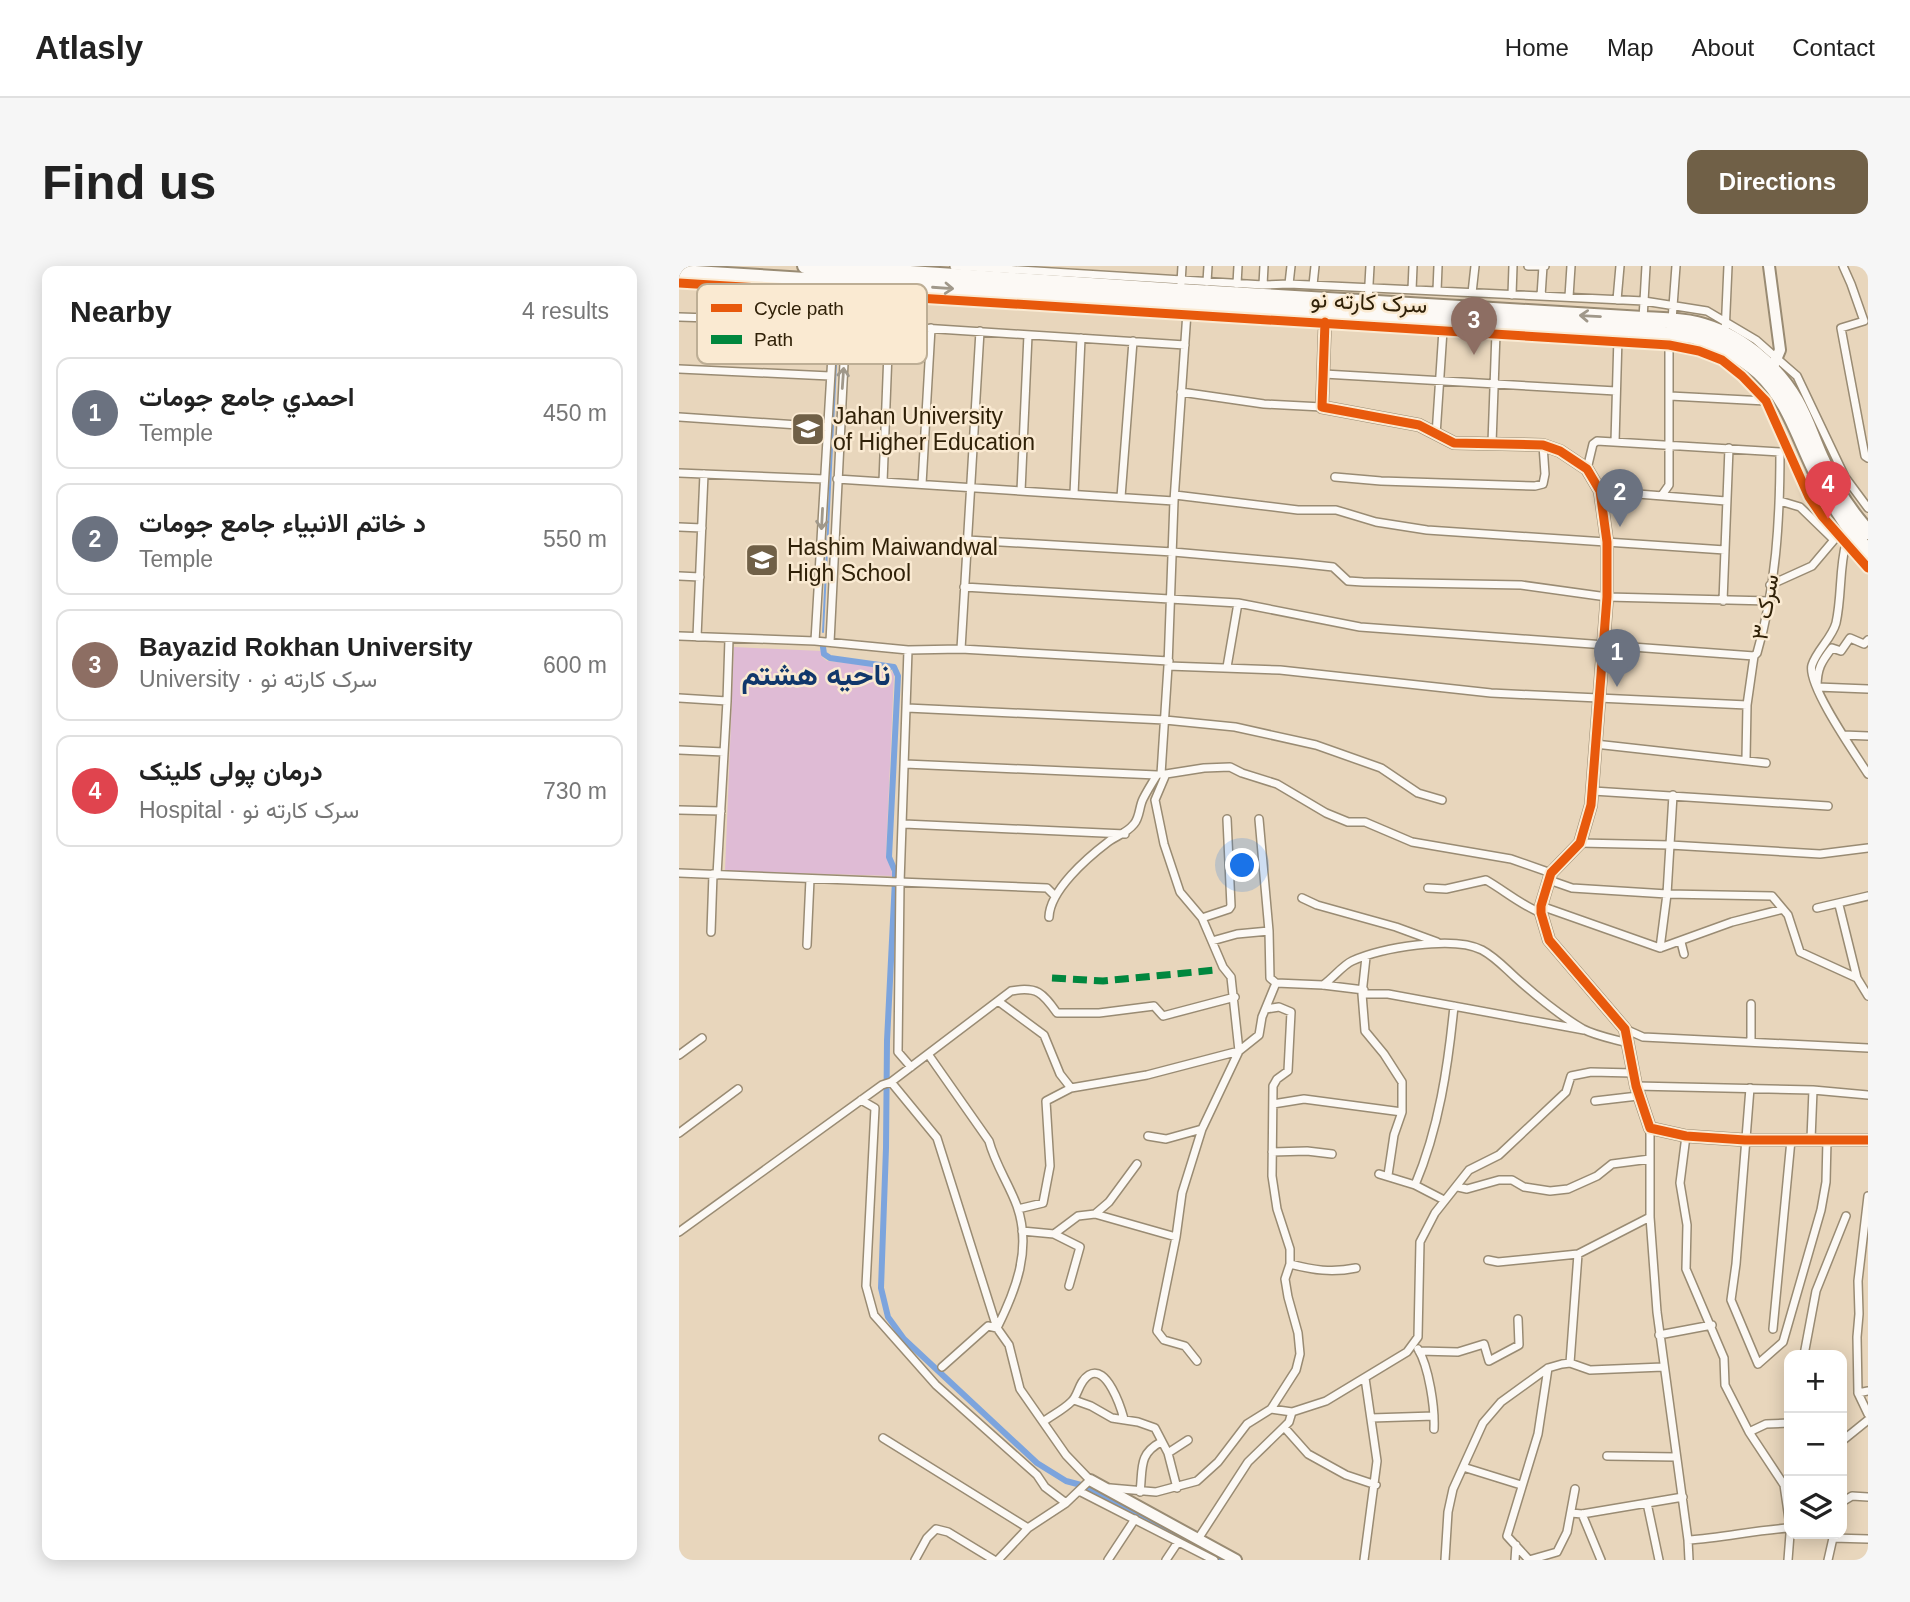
<!DOCTYPE html>
<meta charset="utf-8">
<style>
:root{--surface:#fff;--page:#f6f6f6;--text:#222;--muted:#767676;--line:#e0e0e0;--accent:#706047}
body{margin:0;font-family:Arial,Vazirmatn,sans-serif;background:var(--page);color:var(--text)}
.controls{position:absolute;right:21px;bottom:21px;display:grid;overflow:hidden;border-radius:14px;box-shadow:0 4px 18px #0003}
.controls button{width:63px;height:63px;display:grid;place-items:center;padding:0;border:0;border-bottom:2px solid var(--line);background:var(--surface);color:var(--text);font:35px sans-serif}
.you{position:absolute;left:564px;top:600px;width:24px;height:24px;margin:-18px;border:5px solid #fff;border-radius:50%;background:#1a73e8;box-shadow:0 0 0 10px #1a73e833}
.badge{display:grid;place-items:center;width:46px;height:46px;border-radius:50%;background:var(--accent);color:#fff;font-size:23px;font-weight:700}
.pin{position:absolute;translate:-50% -58px;filter:drop-shadow(0 2px 4px #0008)}
.pin::after{content:'';position:absolute;top:37px;width:24px;height:21px;background:inherit;clip-path:polygon(0 0,100% 0,50% 100%)}
.list{margin:0;padding:0;list-style:none}
h2{display:flex;justify-content:space-between;align-items:center;height:91px;margin:0;padding:0 28px;font-size:30px}
h2 small{font-size:23px;font-weight:400;color:var(--muted)}
.list li{display:grid;grid-template-columns:46px 1fr auto;gap:21px;align-items:center;box-sizing:border-box;height:112px;margin:0 14px 14px;padding:0 14px;border:2px solid var(--line);border-radius:14px}
.list b{display:block;font-size:26px;white-space:nowrap}
.list p{margin:0;font-size:23px;white-space:nowrap;color:var(--muted)}
.list em{font-size:23px;font-style:normal;color:var(--muted)}
.icon{flex:none;width:38px;height:38px;fill:none;stroke:currentColor;stroke-width:2;stroke-linecap:round;stroke-linejoin:round}
.map{position:relative;flex:none;width:1189px;height:1294px;overflow:hidden;border-radius:14px}
header{display:flex;align-items:center;gap:42px;box-sizing:border-box;height:98px;padding:0 35px;background:var(--surface);border-bottom:2px solid var(--line)}
header strong{font-size:33px}
nav{display:flex;gap:38px;margin-inline-start:auto;font-size:24px}
.intro{display:flex;align-items:center;justify-content:space-between;box-sizing:border-box;height:168px;padding:0 42px}
h1{margin:0;font-size:49px}
.button{padding:18px 32px;border-radius:14px;background:var(--accent);color:#fff;font-size:24px;font-weight:700}
main{display:flex;gap:42px;padding:0 42px}
aside{flex:1;background:var(--surface);border-radius:14px;box-shadow:0 4px 18px #0003}
.map>svg:first-child{display:block}
.green{fill:#dfbbd5}
.lines{fill:none;stroke-linecap:round;stroke-linejoin:round}
.stream{stroke:#7ca4dd;stroke-width:2}
.canal{stroke:#7ca4dd;stroke-width:6}
.street-casing{stroke:#998b73;stroke-width:10}
.secondary-casing{stroke:#998b73;stroke-width:14}
.highway-casing{stroke:#998b73;stroke-width:18}
.street{stroke:#fcf9f5;stroke-width:7}
.secondary{stroke:#fcf9f5;stroke-width:10}
.highway{stroke:#fcf9f5;stroke-width:14}
.quiet{stroke:#00873e;stroke-width:7;stroke-dasharray:14 7;stroke-linecap:butt}
.cycleway-casing{stroke:#faead2;stroke-width:13}
.cycleway{stroke:#e8590c;stroke-width:9}
.oneway{stroke:#a0988a}
.labels{text-anchor:middle;stroke-width:5;stroke-linejoin:round;paint-order:stroke}
.street-label{font-size:23px;fill:#302108;stroke:#faead2}
.poi-label{font-size:23px;fill:#302108;stroke:#faead2;text-anchor:start}
.district-label{font-size:30px;font-weight:bold;fill:#10376b;stroke:#faead2}
.key{fill:#faead2;stroke:#bdae95;stroke-width:2}
.key-label{font-size:19px;fill:#302108}
</style>
<header>
<strong>Atlasly</strong>
<nav><a>Home</a><a>Map</a><a>About</a><a>Contact</a></nav>
</header>
<div class="intro"><h1>Find us</h1><a class="button">Directions</a></div>
<main>
<aside>
<h2>Nearby<small>4 results</small></h2>
<ul class="list">
<li><span class="badge" style="background:#6b7280">1</span><div><b>احمدي جامع جومات</b><p>Temple</p></div><em>450 m</em></li>
<li><span class="badge" style="background:#6b7280">2</span><div><b>د خاتم الانبیاء جامع جومات</b><p>Temple</p></div><em>550 m</em></li>
<li><span class="badge" style="background:#8d6e63">3</span><div><b>Bayazid Rokhan University</b><p>University · سرک کارته نو</p></div><em>600 m</em></li>
<li><span class="badge" style="background:#e0444e">4</span><div><b>درمان پولی کلینک</b><p>Hospital · سرک کارته نو</p></div><em>730 m</em></li>
</ul>
</aside>
<div class="map">
<svg width="1189" height="1294" viewBox="0 0 1189 1294">
<rect width="100%" height="100%" fill="#e8d6bc"/>
<path class="green" d="M 55,381 L 142,385 L 143,391 L 148,395 L 208,401 L 215,408 L 207,589 L 214,610 L 46,605 Z"/>
<g class="lines">
<path class="stream" d="M 144,366 L 159,57"/>
<path class="canal" d="M 144,381 L 145,388 L 151,392 L 215,401 L 219,410 L 210,591 L 216,605 L 216,614 L 208,775 L 207,882 L 202,1022 L 209,1051 L 225,1073 L 358,1197 L 387,1215 L 402,1219 L 429,1232 L 544,1294"/>
<g class="street-casing">
<path id="street" d="M 275,0 L 584,19 L 610,18 L 965,35 L 1028,45 L 1077,74 L 1118,110 L 1166,211 L 1189,242
M 849,0 L 866,0
M 1164,0 L 1172,18 L 1185,55 L 1162,62 L 1186,190 L 1189,192
M 528,16 L 529,0
M 0,17 L 990,79 L 1020,85 L 1043,94 L 1063,110 L 1087,135 L 1130,231 L 1143,250 L 1189,302
M 502,17 L 503,0
M 558,18 L 559,0
M 610,18 L 612,0
M 584,19 L 585,0
M 634,19 L 636,0
M 733,24 L 734,0
M 758,25 L 759,0
M 793,27 L 796,0
M 833,29 L 834,0
M 862,30 L 864,0
M 890,31 L 892,0
M 938,34 L 941,0
M 689,36 L 691,0
M 0,51 L 155,56
M 964,53 L 967,0
M 993,54 L 997,0
M 167,57 L 506,79
M 1046,68 L 1049,0
M 0,103 L 151,110
M 645,108 L 937,125
M 502,126 L 585,138 L 643,141
M 991,130 L 1087,135
M 0,151 L 148,161
M 757,169 L 764,64
M 936,176 L 939,71
M 813,177 L 817,67
M 908,203 L 914,178 L 918,175 L 1102,186
M 0,207 L 145,213
M 656,211 L 702,215 L 856,220 L 864,218 L 866,208 L 864,179
M 158,213 L 495,235
M 204,216 L 210,60
M 243,218 L 252,62
M 342,225 L 349,69
M 921,225 L 1047,235
M 395,228 L 402,72
M 496,229 L 619,244 L 657,244 L 697,256 L 748,264 L 1046,284
M 983,229 L 990,219 L 990,75
M 442,231 L 454,75
M 1101,235 L 1121,241 L 1155,274
M 0,261 L 23,262
M 288,274 L 494,286 L 618,297 L 654,301 L 669,315 L 684,316 L 842,319 L 928,331 L 1091,335
M 1167,277 C 1160,303 1163,330 1157,357 C 1153,372 1138,384 1133,399 C 1127,418 1177,489 1189,508
M 0,310 L 21,311
M 1091,319 L 1133,300 L 1155,274 L 1163,268
M 285,321 L 559,337 L 681,361 L 1075,390
M 1044,335 L 1050,182
M 0,370 L 136,375 L 229,384 L 282,383 L 490,395
M 18,371 L 25,208
M 1189,374 L 1185,378 L 1171,372 L 1162,385 L 1153,382 C 1142,396 1138,403 1138,421 L 1189,423
M 136,375 L 155,56 L 162,40
M 151,376 L 167,57 L 163,40 L 164,14
M 282,383 L 301,65
M 229,384 L 221,617 L 219,786 L 232,801
M 489,400 L 601,404 L 812,427 L 1068,439
M 548,401 L 559,337
M 0,432 L 48,435
M 228,442 L 486,454 L 556,461 L 637,479 L 702,502 L 739,527 L 763,534
M 1164,469 L 1189,470
M 916,478 L 1087,497
M 0,484 L 45,486
M 1067,493 L 1068,439 L 1075,390 L 1078,387 C 1097,323 1101,253 1101,186
M 226,498 L 478,509
M 487,508 L 525,502 L 551,501 L 563,507 L 598,518 L 647,547 L 669,556 L 686,556 L 733,576 L 832,593 L 872,607
M 914,525 L 1149,540
M 0,544 L 42,545
M 580,553 L 590,665 L 591,712 L 597,717 L 644,719 L 685,724
M 225,558 L 446,568
M 901,577 L 991,579 L 1141,588 L 1189,582
M 0,607 L 368,622 L 375,629
M 38,609 L 48,435 L 50,373
M 870,614 L 893,622 L 988,628 L 1093,630 L 1109,649 L 1121,686 L 1178,712 L 1189,730
M 749,622 L 767,623 L 807,614 C 826,625 842,639 862,647
M 623,632 L 638,639 L 717,661 L 758,676
M 1160,639 L 1178,712
M 862,640 L 981,682 L 1053,656 L 1104,643
M 1138,642 L 1189,630
M 370,651 C 371,624 408,592 429,576 C 438,569 447,568 455,558 C 461,551 460,541 464,533 C 468,525 473,517 478,509 L 481,508
M 523,652 L 550,643 L 552,640 L 548,553
M 32,666 L 34,608
M 533,675 L 558,668 L 590,665
M 1002,676 L 1005,688
M 128,679 L 131,613
M 981,682 L 988,628 L 994,529
M 687,691 L 683,728 L 686,765 L 705,788 L 723,816 L 723,846 L 715,869 L 709,909
M 644,719 C 653,713 664,699 673,695 C 702,682 774,669 803,684 C 816,691 825,701 836,711 C 856,729 880,749 904,763 C 917,770 935,773 949,777
M 683,728 L 709,728 L 905,764
M 319,735 L 365,769 L 381,808 L 392,822
M 1072,738 L 1072,776
M 587,743 L 600,741 L 612,746 L 609,805 L 598,813 L 594,820 L 593,910 L 598,943 L 611,983 L 611,998 L 606,1013 L 609,1031 L 619,1067 L 621,1088 L 617,1104 L 592,1143
M 946,763 L 964,771 L 1189,782
M 249,788 L 310,875 C 316,898 330,918 338,940 C 353,983 337,1024 318,1062 L 309,1060 L 263,1101
M 0,789 L 23,772
M 212,816 L 258,872 L 318,1062 L 330,1079 L 341,1123 L 387,1189 L 411,1214 L 387,1237 L 349,1262 L 319,1294
M 957,820 L 1134,824 L 1189,829
M 1071,822 L 1057,998 L 1052,1034 L 1079,1098 L 1104,1076 L 1142,944 L 1147,916 L 1148,874
M 182,834 L 196,842 L 187,1020 L 195,1049 L 257,1119 L 358,1209 L 366,1221 L 387,1237
M 916,835 L 959,830
M 594,838 L 625,833 L 723,846
M 971,862 L 971,951 L 978,1046 L 1009,1274 L 1010,1294
M 0,867 L 59,823
M 469,870 L 487,873 L 523,863
M 1007,870 L 1001,917 L 1008,959 L 1007,1003 L 1045,1092 L 1046,1119 L 1070,1166 L 1105,1219 L 1110,1253
M 1132,873 L 1134,824
M 593,886 L 628,885 L 653,888
M 700,908 L 736,919 L 765,934
M 736,919 C 760,862 769,801 775,740
M 779,921 L 788,923 L 820,914 L 833,914 L 845,921 L 871,925 L 889,923 L 918,910 L 933,898 L 971,893
M 1189,930 L 1179,1015 L 1180,1048 L 1178,1071 L 1179,1127 L 1189,1148
M 339,943 L 364,937 L 371,900 L 367,835 L 392,822 L 468,809 L 560,785 L 552,711 L 544,701 L 523,652 L 501,626 L 485,578 L 476,534 L 487,508 L 482,508 L 489,400 L 495,235 L 508,46
M 416,948 L 497,971
M 343,965 L 375,968 L 401,981 L 390,1020
M 0,966 L 203,819 L 212,816 L 332,725 C 358,720 364,727 378,747 L 420,747 L 475,740 L 484,750 L 556,731
M 375,968 L 399,950 L 416,948 L 430,936 L 458,898
M 809,994 L 819,996 L 899,988 L 971,951
M 611,998 C 634,1004 653,1007 677,1002
M 1094,1063 L 1112,874
M 980,1069 L 1033,1059
M 739,1083 C 750,1101 756,1142 755,1163
M 740,1085 L 779,1086 L 805,1078 L 810,1095 L 840,1079 L 839,1053
M 1125,1089 L 1137,1025 L 1167,950
M 518,1095 L 506,1080 L 485,1074 L 478,1065 L 497,971 L 503,927 L 523,863 L 560,785 L 580,769 L 583,751 L 597,717
M 891,1097 L 899,988
M 1179,1127 L 1189,1125
M 395,1134 L 412,1140 L 433,1152 L 459,1156 L 476,1162 L 489,1187 L 498,1222
M 692,1152 L 755,1150
M 364,1156 C 373,1149 384,1144 392,1136 C 400,1129 399,1116 410,1109 C 428,1098 442,1142 445,1153
M 605,1161 L 629,1188 L 667,1209 L 697,1219
M 1070,1166 L 1087,1158 L 1110,1157
M 204,1172 L 349,1262
M 1163,1175 L 1189,1154
M 489,1187 L 509,1174
M 928,1190 L 997,1191
M 784,1201 L 842,1219
M 431,1222 L 477,1226 L 518,1215 L 539,1196 L 568,1158 L 592,1143 L 613,1146 L 647,1135 L 728,1086 L 739,1071 L 741,976 L 756,947 L 790,904 L 820,889 L 887,826 L 892,810 L 912,806 L 954,807
M 400,1225 L 535,1294
M 461,1226 C 464,1203 459,1188 482,1176
M 1163,1236 L 1173,1230 L 1189,1231
M 968,1237 L 980,1294
M 892,1247 L 903,1248 L 1004,1231
M 903,1248 L 922,1294
M 1154,1272 L 1189,1273
M 519,1273 L 569,1196 L 605,1161 L 610,1156 L 613,1146
M 1009,1274 C 1043,1272 1076,1264 1110,1262
M 236,1294 L 248,1272 L 257,1263 L 269,1266 L 315,1294
M 429,1294 L 456,1253
M 487,1294 L 499,1276
M 685,1294 L 698,1195 L 686,1112
M 766,1294 L 769,1246 L 774,1223 L 804,1157 L 822,1136 L 869,1102 L 883,1098 L 891,1097 L 911,1104 L 984,1101
M 836,1294 L 837,1279
M 850,1294 L 828,1270 L 859,1168 L 869,1102
M 850,1294 L 878,1286 L 888,1266 L 896,1223
M 1109,1294 L 1111,1268
M 1149,1294 L 1154,1272 L 1152,1268"/>
</g>
<g class="secondary-casing">
<path id="secondary" d="M 1090,0 L 1101,84 L 1093,103
M 646,56 L 643,141 L 740,159 L 775,177 L 864,179 L 881,185 L 908,203 L 921,225 L 928,276 L 928,331 L 912,539 L 901,577 L 872,607 L 862,640 L 862,647 L 870,674 L 946,763 L 957,820 L 971,862 L 1007,870 L 1066,874 L 1189,874
M 411,1214 L 557,1294"/>
</g>
<g class="highway-casing">
<path id="highway" d="M 126,0 L 501,25 L 964,53 C 982,54 1000,54 1018,58 C 1059,68 1096,99 1117,135 C 1128,154 1134,175 1143,194 C 1154,221 1170,245 1189,266
M 0,6 L 1014,70 C 1038,78 1061,89 1080,106 C 1109,133 1119,169 1136,204 C 1151,232 1167,261 1189,285"/>
</g>
<use href="#street" class="street"/>
<use href="#secondary" class="secondary"/>
<use href="#highway" class="highway"/>
<path class="quiet" d="M 373,712 L 424,715 L 537,704"/>
<g class="cycleway-casing">
<path id="cycleway" d="M 0,17 L 990,79 L 1020,85 L 1043,94 L 1063,110 L 1087,135 L 1130,231 L 1143,250 L 1189,302
M 646,56 L 643,141 L 740,159 L 775,177 L 864,179 L 881,185 L 908,203 L 921,225 L 928,276 L 928,331 L 912,539 L 901,577 L 872,607 L 862,640 L 862,647 L 870,674 L 946,763 L 957,820 L 971,862 L 1007,870 L 1066,874 L 1189,874"/>
</g>
<use href="#cycleway" class="cycleway"/>
</g>
<defs><path id="oneway-shaft" d="M-6 0H5M1.5-3L5.5 0L1.5 3" fill="none" stroke-width="1.6" stroke-linecap="round" stroke-linejoin="round" transform="scale(1.75)"/></defs>
<g class="oneway">
<use href="#oneway-shaft" transform="translate(264 22) rotate(4)"/>
<use href="#oneway-shaft" transform="translate(911 50) rotate(-177)"/>
<use href="#oneway-shaft" transform="translate(164 112) rotate(-86)"/>
<use href="#oneway-shaft" transform="translate(143 253) rotate(93)"/>
</g>
<defs>
<g id="university-square" transform="scale(1.75)"><rect x="-9" y="-9" width="18" height="18" rx="4" fill="#706047" stroke="#faead2"/><path d="M0-5L7-2L0 1L-7-2ZM-4 1L0 2.5L4 1V4Q0 6-4 4Z" fill="#fff"/></g>
<g id="school-square" transform="scale(1.75)"><rect x="-9" y="-9" width="18" height="18" rx="4" fill="#706047" stroke="#faead2"/><path d="M0-5L7-2L0 1L-7-2ZM-4 1L0 2.5L4 1V4Q0 6-4 4Z" fill="#fff"/></g>
</defs>
<g fill-rule="evenodd">
<use href="#university-square" x="129" y="163"/>
<use href="#school-square" x="83" y="294"/>
</g>
<g class="labels">
<g class="street-label">
<text transform="translate(690 36) rotate(3)" y="8">سرک کارته نو</text>
<text transform="translate(1086 341) rotate(-80)" y="8">سرک ۳</text>
</g>
<g class="poi-label">
<text x="154" y="158">Jahan University<tspan x="154" dy="26">of Higher Education</tspan></text>
<text x="108" y="289">Hashim Maiwandwal<tspan x="108" dy="26">High School</tspan></text>
</g>
<g class="district-label">
<text x="137" y="419">ناحیه هشتم</text>
</g>
</g>
<rect x="18" y="18" width="230" height="80" rx="10" class="key"/>
<rect x="32" y="38" width="31" height="8" fill="#e8590c"/>
<rect x="32" y="69" width="31" height="9" fill="#00873e"/>
<g class="key-label">
<text x="75" y="49">Cycle path</text>
<text x="75" y="80">Path</text>
</g>
</svg>
<div class="controls">
<button>+</button>
<button>−</button>
<button><svg class="icon" aria-label="layers" viewBox="0 0 24 24"><path d="M12 4l9 5-9 5-9-5zM3 14l9 5 9-5"/></svg></button>
</div>
<div class="you"></div>
<div class="pin badge" style="left:938px;top:421px;background:#6b7280">1</div>
<div class="pin badge" style="left:941px;top:261px;background:#6b7280">2</div>
<div class="pin badge" style="left:795px;top:89px;background:#8d6e63">3</div>
<div class="pin badge" style="left:1149px;top:253px;background:#e0444e">4</div>
</div>
</main>
